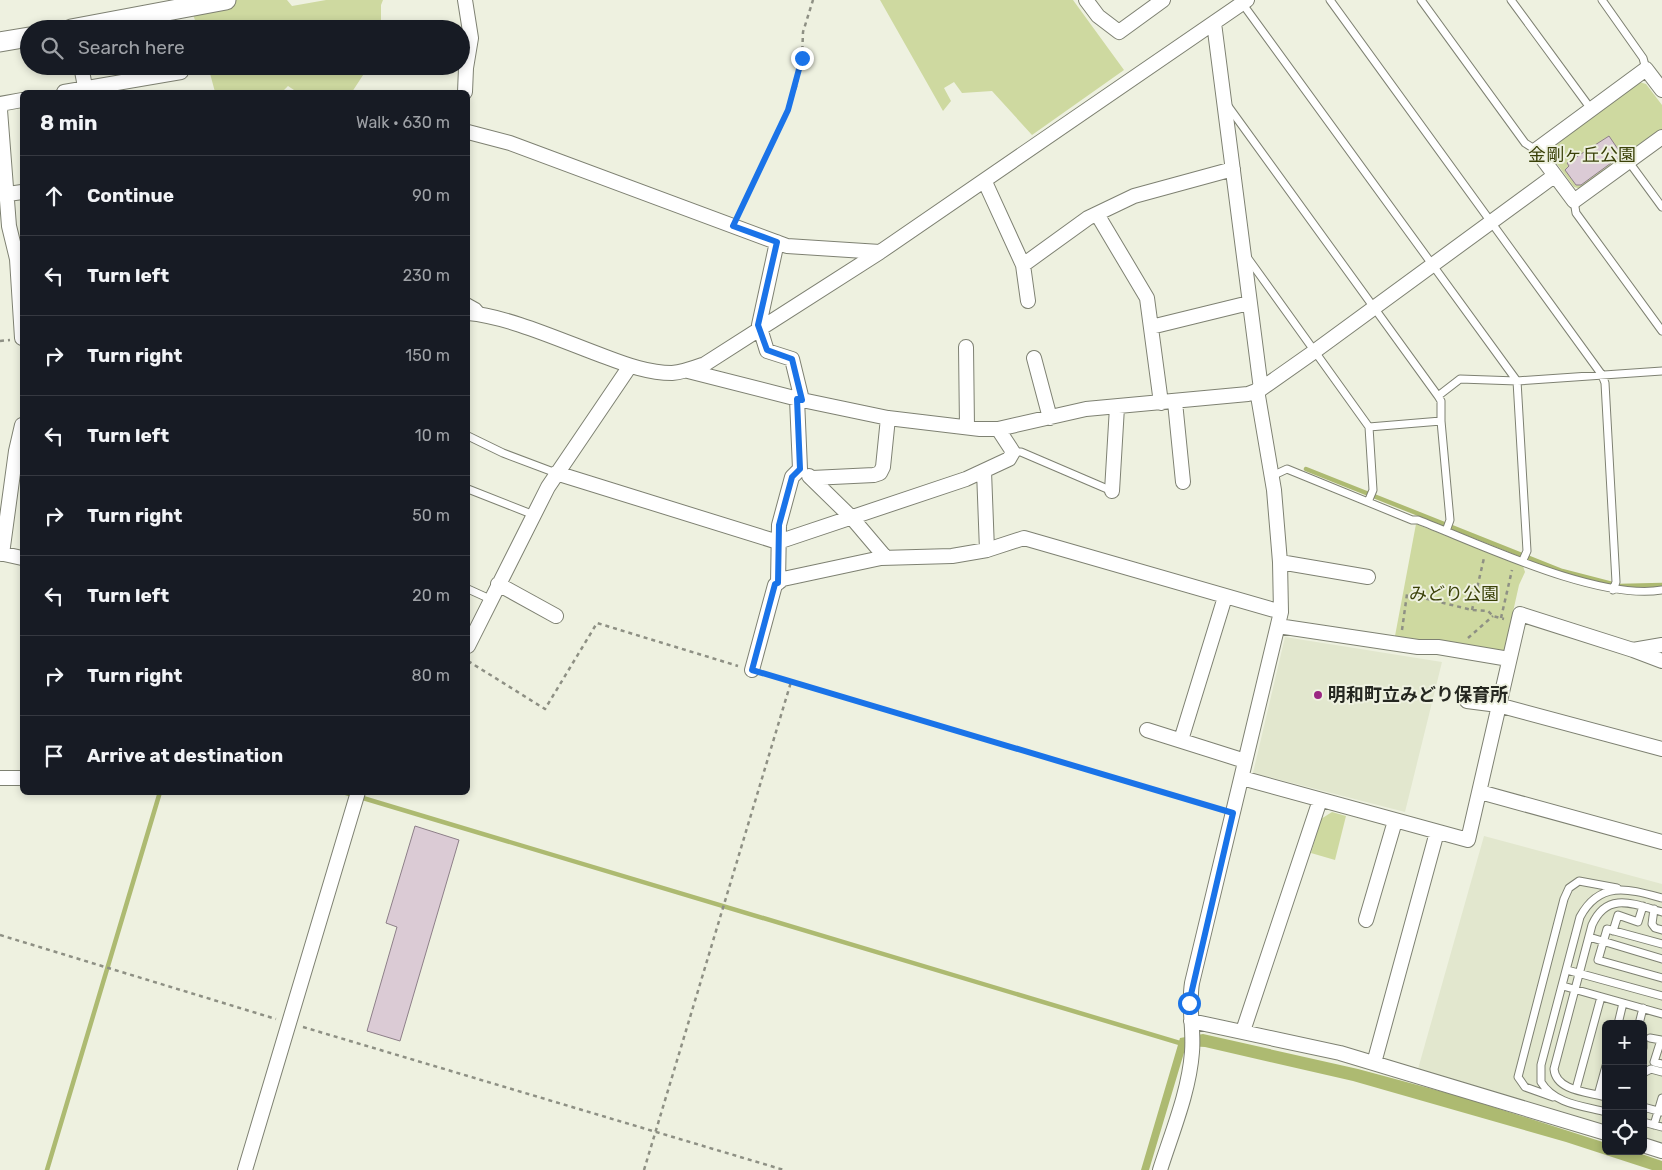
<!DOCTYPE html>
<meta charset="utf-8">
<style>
:root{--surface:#171b24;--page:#20242c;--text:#f1f3f6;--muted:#9ea1a6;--line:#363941}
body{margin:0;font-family:Rubik,"Noto Sans JP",sans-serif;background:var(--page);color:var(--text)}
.controls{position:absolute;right:15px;bottom:15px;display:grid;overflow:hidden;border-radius:8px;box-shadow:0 2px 8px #0003}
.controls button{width:45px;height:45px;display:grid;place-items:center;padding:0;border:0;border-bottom:1px solid var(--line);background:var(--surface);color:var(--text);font:25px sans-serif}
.stop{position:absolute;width:15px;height:15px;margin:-11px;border:4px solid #1a73e8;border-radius:50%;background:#fff}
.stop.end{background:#1a73e8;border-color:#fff;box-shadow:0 1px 5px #0008}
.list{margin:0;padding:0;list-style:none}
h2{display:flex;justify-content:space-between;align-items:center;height:65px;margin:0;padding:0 20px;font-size:21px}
h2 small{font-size:16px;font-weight:400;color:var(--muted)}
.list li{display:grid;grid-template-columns:32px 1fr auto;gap:15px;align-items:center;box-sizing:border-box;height:80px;padding:0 20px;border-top:1px solid var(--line)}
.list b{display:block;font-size:19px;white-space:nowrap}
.list em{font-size:16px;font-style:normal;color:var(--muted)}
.icon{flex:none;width:28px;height:28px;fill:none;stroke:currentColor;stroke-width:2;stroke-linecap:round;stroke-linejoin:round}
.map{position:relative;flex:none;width:1662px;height:1170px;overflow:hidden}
.search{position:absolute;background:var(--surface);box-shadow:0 2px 8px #0003;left:20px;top:20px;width:450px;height:55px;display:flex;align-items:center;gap:12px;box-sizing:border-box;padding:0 18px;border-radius:28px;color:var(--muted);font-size:19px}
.panel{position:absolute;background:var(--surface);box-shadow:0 2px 8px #0003;left:20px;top:90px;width:450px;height:705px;border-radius:8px}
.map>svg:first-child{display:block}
.built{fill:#e2e7ce}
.green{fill:#ced9a0}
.water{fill:#adba71}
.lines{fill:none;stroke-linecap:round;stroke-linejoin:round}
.stream{stroke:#adba71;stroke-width:4.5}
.building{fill:#dbcbd5;stroke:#8d7f88}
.lane-casing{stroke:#7e8172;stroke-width:9}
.street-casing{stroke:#7e8172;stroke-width:16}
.secondary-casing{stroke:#7e8172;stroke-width:21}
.path{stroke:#8e9084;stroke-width:2.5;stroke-dasharray:4 4;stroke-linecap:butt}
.lane{stroke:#fff;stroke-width:7}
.street{stroke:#fff;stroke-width:14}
.secondary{stroke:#fff;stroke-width:19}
.route{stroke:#1a73e8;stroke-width:6}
.poi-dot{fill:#9b2782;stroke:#eef1e0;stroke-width:2}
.labels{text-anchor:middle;stroke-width:4;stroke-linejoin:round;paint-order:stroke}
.park-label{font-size:18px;fill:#3a4108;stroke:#eef1e0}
.poi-label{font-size:18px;font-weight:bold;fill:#252720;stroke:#eef1e0;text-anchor:start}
</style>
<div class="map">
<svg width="1662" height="1170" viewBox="0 0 1662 1170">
<rect width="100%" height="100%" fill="#eef1e0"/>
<path class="built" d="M 1285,637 L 1442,662 L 1405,812 L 1253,773 Z
M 1484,836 L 1662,884 L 1662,1145 L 1643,1140 L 1643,1024 L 1606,1024 L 1606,1128 L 1418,1069 Z"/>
<path class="green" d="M 188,0 L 287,0 L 292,6 L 326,0 L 383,0 L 381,5 L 381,29 L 198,29 Z
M 880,0 L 1073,0 L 1124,70 L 1032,135 L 992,91 L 962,93 L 954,82 L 944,88 L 951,101 L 943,111 Z
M 208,66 L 369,66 L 352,92 L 297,92 L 288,86 L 282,92 L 215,92 Z
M 1639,82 L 1646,84 L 1662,105 L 1662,129 L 1581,189 L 1574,187 L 1549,153 L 1551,145 Z
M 1416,524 L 1523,566 L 1525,572 L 1519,585 L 1504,652 L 1395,636 Z
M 1332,812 L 1346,816 L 1335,860 L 1311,853 L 1321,819 Z"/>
<path class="water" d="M 1203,1034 L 1358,1069 L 1462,1097 L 1606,1143 L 1606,1151 L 1633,1151 L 1662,1161 L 1662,1170 L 1652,1170 L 1566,1142 L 1353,1081 L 1205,1047 L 1186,1046 L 1149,1170 L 1141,1170 L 1180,1038 Z"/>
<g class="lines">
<path class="stream" d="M 1306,469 L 1562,571 L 1620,586 L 1662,585
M 343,792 L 1183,1044
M 47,1170 L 160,792"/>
</g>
<path class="building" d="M 1609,136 L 1622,155 L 1581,185 L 1576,185 L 1565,170 L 1569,166 L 1567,163 Z
M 415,826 L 459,840 L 400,1041 L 367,1031 L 397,927 L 386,923 Z"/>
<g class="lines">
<g class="lane-casing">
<path id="lane" d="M 1330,0 L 1602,375 L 1605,383 L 1616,582 L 1613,590
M 1421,0 L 1525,143 L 1536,150
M 1511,0 L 1591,109
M 1602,0 L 1643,58 L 1646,69
M 1242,3 L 1517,381 L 1527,551 L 1523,560
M 1228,106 L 1438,396
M 1629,162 L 1662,207
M 1574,201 L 1576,213 L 1662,331
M 1247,257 L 1369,427 L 1373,490 L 1368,502
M 468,302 L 477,307 L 483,314
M 1441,421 L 1450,520 L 1446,531
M 1369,427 L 1441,421 L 1441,401 L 1438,396 L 1460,379 L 1517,381 L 1662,371
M 468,436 L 503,453 L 556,473
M 1013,452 L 1021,452 L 1112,491
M 1272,476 L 1287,469 L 1412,520 L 1418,520 C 1480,544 1598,601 1662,590
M 468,489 L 534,515
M 468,589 L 490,599
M 1654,909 L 1652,924 L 1655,928 L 1662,930
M 1613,931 L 1618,915 L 1638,922 L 1643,906
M 1589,937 L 1662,959
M 1662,944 L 1607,929 L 1598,960 L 1662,978
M 1567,970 L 1662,996
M 1563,986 L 1662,1014
M 1618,1024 L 1623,1003
M 1639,1024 L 1643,1008
M 1643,1037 L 1643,1048
M 1650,1038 L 1661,1040 L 1654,1062 L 1662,1064
M 1643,1073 L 1651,1069 L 1662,1072
M 1576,1089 L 1601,997
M 1598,1095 L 1606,1066
M 1553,1097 L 1525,1087 L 1518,1077 L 1564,899 L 1569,888 L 1579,881 L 1617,888
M 1606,1097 C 1588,1092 1556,1091 1554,1069 L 1592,925 C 1607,891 1634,904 1662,912
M 1643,1107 L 1662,1112
M 1606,1112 C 1583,1106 1554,1104 1541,1082 L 1541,1065 L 1580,917 C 1600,880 1629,889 1662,898
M 1643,1122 L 1662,1127
M 1654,1125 L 1662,1098"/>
</g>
<g class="street-casing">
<path id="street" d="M 465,0 L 471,38 L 466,68 L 465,92
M 1086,0 L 1098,16 L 1119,32 L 1163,0
M 1214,23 L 1261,389
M 81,66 L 86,92
M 1662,90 L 1646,69 L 1536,150 L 1574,201 L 1662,137
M 64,92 L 181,72
M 0,104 L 22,100
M 0,110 L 9,226 L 17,259 L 22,338
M 468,132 L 510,143 L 787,246 L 880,252
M 985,182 L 1023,265 L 1028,301
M 8,194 L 22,192
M 1097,214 L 1147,298 L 1161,403
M 777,242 L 759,325 L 767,351 L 792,359 L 802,400
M 1023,265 L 1088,218 L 1134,196 L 1233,169
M 468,313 C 508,316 567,343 606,357 C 627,365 649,373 672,373 C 684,372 694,368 705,364 L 880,252 L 1247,0
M 1151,327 L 1249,303
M 966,347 L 967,427
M 1034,358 L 1050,418
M 688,371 L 802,400 L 888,418 L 980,429 L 998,429 L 1086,409 L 1248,394 L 1261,389 L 1315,351 L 1554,176
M 1175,402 L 1183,482
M 984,471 L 987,550
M 556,473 L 778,542 L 966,479 L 1009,459 L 1013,452 L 998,429
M 809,476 L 852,518 L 886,558
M 812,478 L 874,475 L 880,473 L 883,467 L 888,418
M 1112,491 L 1117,407
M 0,553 L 22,558
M 2,554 L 16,451 L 22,425
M 1280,562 L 1368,577
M 778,583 L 779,525 L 792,477 L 800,469 L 797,399
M 498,584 L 556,616
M 1278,626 L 1418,647 L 1438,647 L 1509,659
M 468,646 L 548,487 L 630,366
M 1633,650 L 1662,661
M 752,670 L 775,585 L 783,579 L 881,558 L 952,556 L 987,550 L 1024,538 L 1281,612
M 1467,701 L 1498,705 L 1662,749
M 1147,730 L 1245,761
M 1181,740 L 1225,597
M 0,778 L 22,778
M 1242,778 L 1468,840 L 1520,614 L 1633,650 L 1662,645
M 1480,792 L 1662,842
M 1366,920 L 1395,821
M 1191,1021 L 1340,1053 L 1606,1133
M 1243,1031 L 1320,800
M 1374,1063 L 1437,832
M 1643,1145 L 1662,1151
M 245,1170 L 358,792
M 1160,1170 C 1172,1132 1189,1092 1192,1052 C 1194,1028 1188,1008 1192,983 L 1281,612 L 1280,562 L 1274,490 L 1257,390"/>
</g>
<g class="secondary-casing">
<path id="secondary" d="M 71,29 L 226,0
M 0,42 L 29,37"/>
</g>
<path class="path" d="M 739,213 L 788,110 L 796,87 L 802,58 L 803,32 L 813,0
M 0,341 L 10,340
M 1472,610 L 1484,558
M 1501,618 L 1512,570
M 1402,630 L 1407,594 L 1472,610 L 1488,611 L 1493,616 L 1504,619
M 1468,638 L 1493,616
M 468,661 L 545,709 L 597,623 L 738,666
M 765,674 L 1220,809
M 0,935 L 276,1019
M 303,1027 L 784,1170
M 644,1170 L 791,682"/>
<use href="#lane" class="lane"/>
<use href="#street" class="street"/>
<use href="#secondary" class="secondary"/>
</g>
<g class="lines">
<path class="route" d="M 802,58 L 788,110 L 733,226 L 777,242 L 758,325 L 767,350 L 792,359 L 802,400 L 797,399 L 800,469 L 792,477 L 779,525 L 778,583 L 775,584 L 752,670 L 1233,813 L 1189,1003"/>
</g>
<circle class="poi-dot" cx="1318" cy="695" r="5"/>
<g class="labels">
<g class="park-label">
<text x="1582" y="161">金剛ヶ丘公園</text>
<text x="1454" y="600">みどり公園</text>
</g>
<g class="poi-label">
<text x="1328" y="701">明和町立みどり保育所</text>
</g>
</g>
</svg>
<div class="controls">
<button>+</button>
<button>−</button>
<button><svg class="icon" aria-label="locate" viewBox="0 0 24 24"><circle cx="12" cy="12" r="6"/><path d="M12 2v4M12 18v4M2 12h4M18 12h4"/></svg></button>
</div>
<div class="stop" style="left:1189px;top:1003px"></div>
<div class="stop end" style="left:802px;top:58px"></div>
<div class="search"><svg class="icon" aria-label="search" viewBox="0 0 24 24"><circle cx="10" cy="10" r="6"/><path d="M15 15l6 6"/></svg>Search here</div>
<section class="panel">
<h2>8 min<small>Walk · 630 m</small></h2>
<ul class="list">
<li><svg class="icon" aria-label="ahead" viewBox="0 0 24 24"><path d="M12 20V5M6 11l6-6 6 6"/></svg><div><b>Continue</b></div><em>90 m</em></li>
<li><svg class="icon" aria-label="left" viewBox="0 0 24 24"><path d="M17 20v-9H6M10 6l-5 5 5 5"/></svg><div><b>Turn left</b></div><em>230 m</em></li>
<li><svg class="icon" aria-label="right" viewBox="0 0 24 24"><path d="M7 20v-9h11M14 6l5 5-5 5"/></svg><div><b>Turn right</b></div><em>150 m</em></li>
<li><svg class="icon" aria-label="left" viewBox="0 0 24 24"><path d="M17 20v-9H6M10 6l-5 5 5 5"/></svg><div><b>Turn left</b></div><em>10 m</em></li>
<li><svg class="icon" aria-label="right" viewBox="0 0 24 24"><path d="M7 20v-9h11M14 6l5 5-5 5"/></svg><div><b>Turn right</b></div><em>50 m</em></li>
<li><svg class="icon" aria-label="left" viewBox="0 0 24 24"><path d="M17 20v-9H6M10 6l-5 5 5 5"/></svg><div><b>Turn left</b></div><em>20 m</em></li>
<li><svg class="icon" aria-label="right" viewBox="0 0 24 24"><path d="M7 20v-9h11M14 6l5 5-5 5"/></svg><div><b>Turn right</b></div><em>80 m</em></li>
<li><svg class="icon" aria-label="arrive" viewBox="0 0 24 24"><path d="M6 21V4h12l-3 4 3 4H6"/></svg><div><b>Arrive at destination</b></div></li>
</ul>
</section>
</div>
